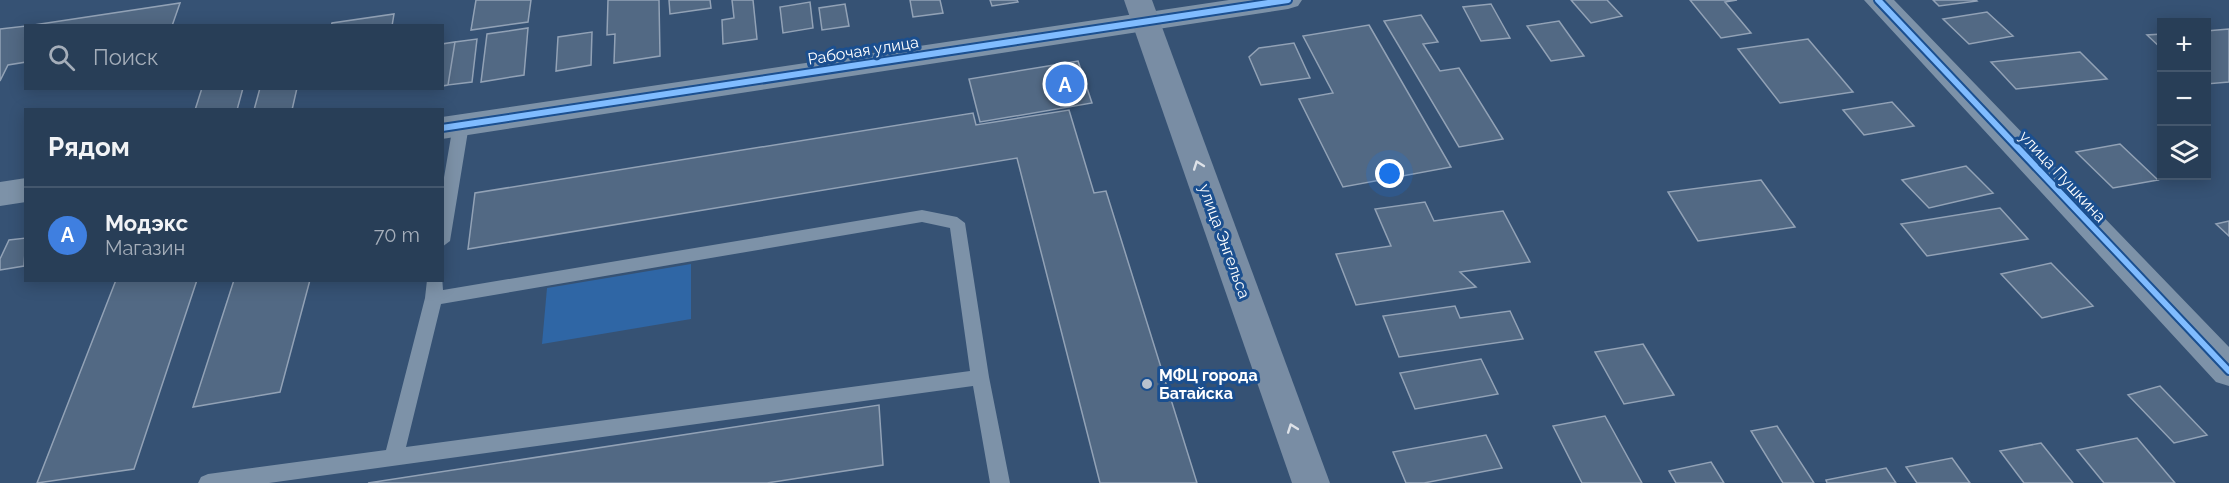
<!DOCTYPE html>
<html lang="ru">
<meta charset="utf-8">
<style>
:root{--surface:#283e57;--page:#344961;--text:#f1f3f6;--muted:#a5aeba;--line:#44576d;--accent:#b9c2ce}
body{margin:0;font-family:Raleway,sans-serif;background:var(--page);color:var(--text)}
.controls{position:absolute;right:18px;top:18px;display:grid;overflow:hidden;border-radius:0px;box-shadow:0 3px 15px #0003}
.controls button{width:54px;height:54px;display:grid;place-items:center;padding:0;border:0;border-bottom:2px solid var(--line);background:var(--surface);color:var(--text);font:30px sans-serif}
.you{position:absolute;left:1390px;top:174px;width:21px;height:21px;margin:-15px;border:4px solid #fff;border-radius:50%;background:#1a73e8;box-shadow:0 0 0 9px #1a73e833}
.badge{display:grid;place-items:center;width:39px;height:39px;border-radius:50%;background:var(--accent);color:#fff;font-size:20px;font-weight:700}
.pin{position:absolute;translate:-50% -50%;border:3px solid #fff;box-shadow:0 2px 6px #0006}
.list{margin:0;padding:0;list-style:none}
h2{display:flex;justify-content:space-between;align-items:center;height:78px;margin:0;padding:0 24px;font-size:26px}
h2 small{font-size:20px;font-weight:400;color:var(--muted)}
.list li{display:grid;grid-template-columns:39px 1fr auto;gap:18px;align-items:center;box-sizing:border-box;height:96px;padding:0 24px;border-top:2px solid var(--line)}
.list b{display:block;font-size:22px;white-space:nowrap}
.list p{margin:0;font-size:20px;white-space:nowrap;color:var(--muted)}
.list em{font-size:20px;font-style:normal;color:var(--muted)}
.icon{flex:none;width:33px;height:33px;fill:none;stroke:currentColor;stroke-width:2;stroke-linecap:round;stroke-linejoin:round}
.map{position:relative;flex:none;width:2229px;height:483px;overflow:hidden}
.search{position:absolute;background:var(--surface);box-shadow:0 3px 15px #0003;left:24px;top:24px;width:420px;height:66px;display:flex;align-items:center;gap:15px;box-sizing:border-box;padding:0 21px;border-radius:0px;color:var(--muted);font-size:22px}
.panel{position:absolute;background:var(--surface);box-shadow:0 3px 15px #0003;left:24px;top:108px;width:420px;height:174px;border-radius:0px}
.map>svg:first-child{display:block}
.green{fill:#2f66a5}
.building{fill:#526984;stroke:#92a2b6;stroke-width:1.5}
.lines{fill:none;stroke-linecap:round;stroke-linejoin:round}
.lane{fill:#7d92a8;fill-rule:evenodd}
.street{fill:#7d92a8;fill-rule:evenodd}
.secondary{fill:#798da4;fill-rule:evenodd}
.cycleway-casing{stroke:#1b4f8f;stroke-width:10}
.cycleway{stroke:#80bcff;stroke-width:6}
.oneway{stroke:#dee2e8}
.poi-dot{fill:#b9c2ce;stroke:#1b4f8f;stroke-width:2}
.labels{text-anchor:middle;stroke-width:6;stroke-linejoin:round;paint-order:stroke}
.street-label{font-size:16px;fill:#fff;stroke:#1b4f8f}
.poi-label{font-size:16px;font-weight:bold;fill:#fff;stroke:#1b4f8f;text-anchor:start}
</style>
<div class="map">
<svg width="2229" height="483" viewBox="0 0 2229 483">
<rect width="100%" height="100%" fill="#365274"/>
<path class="green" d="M 691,264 L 691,319 L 542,344 L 547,288 Z"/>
<path class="building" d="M 476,0 L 531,0 L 528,22 L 471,30 Z
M 608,0 L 659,0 L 660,56 L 614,63 L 615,34 L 607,35 Z
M 669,0 L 710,0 L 711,8 L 670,14 Z
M 732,0 L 753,0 L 757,39 L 723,44 L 722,20 L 734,18 Z
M 910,0 L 940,0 L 943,13 L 913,17 Z
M 990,0 L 1017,0 L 1018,2 L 992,6 Z
M 1571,0 L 1607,0 L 1622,16 L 1591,23 Z
M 1690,0 L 1737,0 L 1725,2 L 1751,33 L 1721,38 Z
M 1933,0 L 1976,0 L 1977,1 L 1939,6 Z
M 810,2 L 813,28 L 783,33 L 780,7 Z
M 180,3 L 172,26 L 27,26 Z
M 845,4 L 849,26 L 822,30 L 819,8 Z
M 1491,4 L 1510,38 L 1481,41 L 1463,7 Z
M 1987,12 L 2013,36 L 1969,44 L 1943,19 Z
M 394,14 L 392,26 L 331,26 L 332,23 Z
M 1421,15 L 1438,42 L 1423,44 L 1440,71 L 1459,68 L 1503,139 L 1459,147 L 1384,21 Z
M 1559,21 L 1584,56 L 1551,61 L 1527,26 Z
M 1369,25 L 1451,167 L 1343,187 L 1299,99 L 1333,93 L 1303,36 Z
M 26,26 L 26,62 L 8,65 L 0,81 L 0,29 Z
M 528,28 L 524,75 L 481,82 L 487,34 Z
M 2229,29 L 2229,82 L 2206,84 L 2206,31 Z
M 592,32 L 591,65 L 556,71 L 558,37 Z
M 2162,34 L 2162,49 L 2147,35 Z
M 477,39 L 472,82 L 448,85 L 455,42 Z
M 1808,39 L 1853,92 L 1780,103 L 1738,49 Z
M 455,42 L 448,85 L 442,86 L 442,44 Z
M 1294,43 L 1310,78 L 1261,85 L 1249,57 L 1259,48 Z
M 2080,52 L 2107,79 L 2016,89 L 1991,62 Z
M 1078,61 L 1092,103 L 980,122 L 969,79 Z
M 202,88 L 243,88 L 237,110 L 195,110 Z
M 260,88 L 297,88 L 292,110 L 254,110 Z
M 1892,102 L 1914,126 L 1864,135 L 1843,110 Z
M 1069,110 L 1094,193 L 1106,191 L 1197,483 L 1100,483 L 1017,158 L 468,249 L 475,193 L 973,113 L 976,125 Z
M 2120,144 L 2158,180 L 2113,188 L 2076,152 Z
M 1966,166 L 1993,193 L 1929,208 L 1902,180 Z
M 1761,180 L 1795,227 L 1698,241 L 1668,192 Z
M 1425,202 L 1434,221 L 1503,211 L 1530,262 L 1460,272 L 1476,287 L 1356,305 L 1336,254 L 1391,246 L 1375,209 Z
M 2000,208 L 2028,239 L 1927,256 L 1901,224 Z
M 2229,221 L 2229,236 L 2216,224 Z
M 26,238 L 24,266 L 0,270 L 0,259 L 9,240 Z
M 2051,263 L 2093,306 L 2042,318 L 2001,274 Z
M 116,280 L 197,280 L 134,469 L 37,483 Z
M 234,280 L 310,280 L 280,392 L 193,407 Z
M 1455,306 L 1460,318 L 1510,311 L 1523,339 L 1399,357 L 1383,316 Z
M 1643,344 L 1674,395 L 1624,404 L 1595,352 Z
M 1481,359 L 1498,394 L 1415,409 L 1400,373 Z
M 2160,386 L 2207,435 L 2174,443 L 2128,395 Z
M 879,405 L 883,465 L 767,483 L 368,483 Z
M 1605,416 L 1642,483 L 1582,483 L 1553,426 Z
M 1777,426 L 1814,483 L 1783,483 L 1751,431 Z
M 1486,435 L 1502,468 L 1424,483 L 1406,483 L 1393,452 Z
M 2137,438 L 2175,483 L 2104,483 L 2077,450 Z
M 2041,443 L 2073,483 L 2024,483 L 2000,451 Z
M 1952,458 L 1970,483 L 1917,483 L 1906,467 Z
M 1711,462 L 1724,483 L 1676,483 L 1669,471 Z
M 1886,468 L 1896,483 L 1827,483 L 1826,480 Z"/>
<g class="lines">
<path class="lane" d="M 461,120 L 469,125 L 450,241 L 442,247 L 442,189 L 453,125 Z
M 922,210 L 957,217 L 965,223 L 989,377 L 1010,483 L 990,483 L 973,386 L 269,483 L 198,483 L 201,477 L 208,474 L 386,450 L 425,298 L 427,280 L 442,280 L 442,276 L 443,290 ZM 922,222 L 950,228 L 970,371 L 406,447 L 441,304 Z"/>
<path class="street" d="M 1229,0 L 1302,0 L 1298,6 L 1288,9 L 442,139 L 442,117 Z
M 1864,0 L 1894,0 L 2229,347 L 2229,386 L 2216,382 Z
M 26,178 L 26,202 L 0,206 L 0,182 Z"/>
<path class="secondary" d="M 1124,0 L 1152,0 L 1330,483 L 1292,483 Z"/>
<g class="cycleway-casing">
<path id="cycleway" d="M 1878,0 L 2229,371
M 442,128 L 1288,0"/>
</g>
<use href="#cycleway" class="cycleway"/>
</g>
<defs><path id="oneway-chevron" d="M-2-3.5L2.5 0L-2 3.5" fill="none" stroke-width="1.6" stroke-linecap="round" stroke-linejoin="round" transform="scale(1.5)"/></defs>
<g class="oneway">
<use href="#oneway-chevron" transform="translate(1198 165) rotate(-110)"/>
<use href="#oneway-chevron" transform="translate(1292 428) rotate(-110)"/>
</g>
<circle class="poi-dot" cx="1147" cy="384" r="6"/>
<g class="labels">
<g class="street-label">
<text transform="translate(863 50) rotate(-9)" y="6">Рабочая улица</text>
<text transform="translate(2063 176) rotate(47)" y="6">улица Пушкина</text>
<text transform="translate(1225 241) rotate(70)" y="6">улица Энгельса</text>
</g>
<g class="poi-label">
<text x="1159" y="381">МФЦ города<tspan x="1159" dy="18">Батайска</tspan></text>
</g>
</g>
</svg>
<div class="controls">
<button>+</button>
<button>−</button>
<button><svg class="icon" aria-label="layers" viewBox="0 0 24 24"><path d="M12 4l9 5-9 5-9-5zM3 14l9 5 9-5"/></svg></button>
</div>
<div class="you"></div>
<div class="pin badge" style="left:1065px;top:84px;background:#3f7fe0">A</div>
<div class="search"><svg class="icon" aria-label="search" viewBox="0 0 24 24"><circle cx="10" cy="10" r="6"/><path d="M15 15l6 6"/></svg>Поиск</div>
<section class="panel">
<h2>Рядом<small></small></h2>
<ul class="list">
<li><span class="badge" style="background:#3f7fe0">A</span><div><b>Модэкс</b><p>Магазин</p></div><em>70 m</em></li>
</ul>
</section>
</div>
